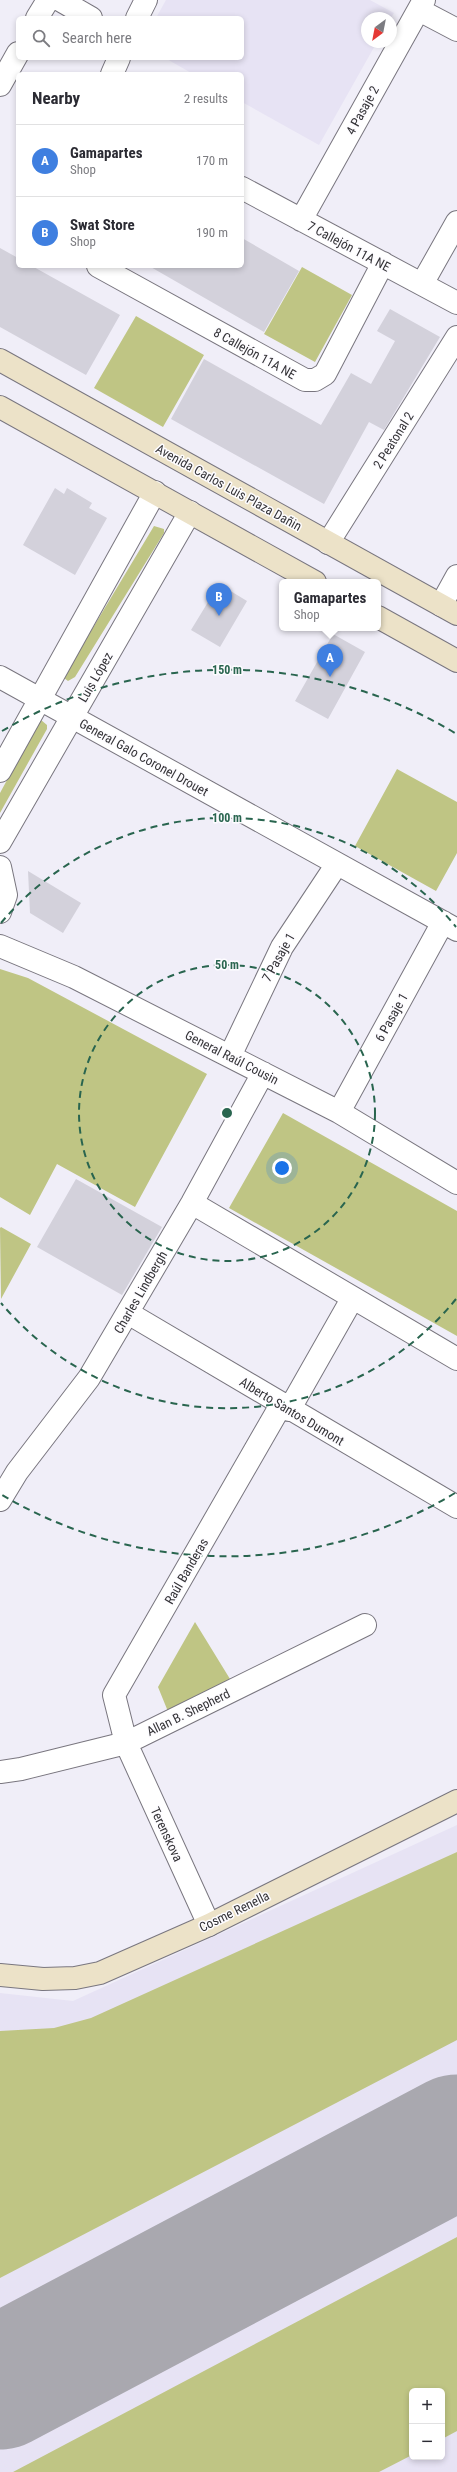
<!DOCTYPE html>
<meta charset="utf-8">
<style>
:root{--surface:#fff;--page:#f2f2f3;--text:#2b2b33;--muted:#7c7c81;--line:#e1e1e2;--accent:#29654f}
body{margin:0;font-family:"Roboto Condensed",sans-serif;background:var(--page);color:var(--text)}
.controls{position:absolute;right:12px;bottom:12px;display:grid;overflow:hidden;border-radius:6px;box-shadow:0 2px 6px #0003}
.controls button{width:36px;height:36px;display:grid;place-items:center;padding:0;border:0;border-bottom:1px solid var(--line);background:var(--surface);color:var(--text);font:20px sans-serif}
.compass{position:absolute;left:361px;top:12px;width:36px;height:36px;border-radius:50%;background:var(--surface);box-shadow:0 2px 6px #0003;rotate:212deg}
.you{position:absolute;left:282px;top:1168px;width:14px;height:14px;margin:-10px;border:3px solid #fff;border-radius:50%;background:#1a73e8;box-shadow:0 0 0 6px #1a73e833}
.badge{display:grid;place-items:center;width:26px;height:26px;border-radius:50%;background:var(--accent);color:#fff;font-size:13px;font-weight:700}
.pin{position:absolute;translate:-50% -33px;filter:drop-shadow(0 1px 2px #0008)}
.pin::after{content:'';position:absolute;top:21px;width:14px;height:12px;background:inherit;clip-path:polygon(0 0,100% 0,50% 100%)}
.popup{position:absolute;left:279px;top:579px;width:102px;height:52px;box-sizing:border-box;display:grid;place-content:center;border-radius:6px;background:var(--surface);filter:drop-shadow(0 1px 3px #0005);font-size:13px;white-space:nowrap;color:var(--muted)}
.popup b{font-size:15px;color:var(--text)}
.popup::after{content:'';position:absolute;left:50%;top:100%;margin-left:-8px;border:8px solid transparent;border-top-color:var(--surface)}
.list{margin:0;padding:0;list-style:none}
h2{display:flex;justify-content:space-between;align-items:center;height:52px;margin:0;padding:0 16px;font-size:17px}
h2 small{font-size:13px;font-weight:400;color:var(--muted)}
.list li{display:grid;grid-template-columns:26px 1fr auto;gap:12px;align-items:center;box-sizing:border-box;height:72px;padding:0 16px;border-top:1px solid var(--line)}
.list b{display:block;font-size:15px;white-space:nowrap}
.list p{margin:0;font-size:13px;white-space:nowrap;color:var(--muted)}
.list em{font-size:13px;font-style:normal;color:var(--muted)}
.icon{flex:none;width:22px;height:22px;fill:none;stroke:currentColor;stroke-width:2;stroke-linecap:round;stroke-linejoin:round}
.map{position:relative;flex:none;width:457px;height:2472px;overflow:hidden}
.search{position:absolute;background:var(--surface);box-shadow:0 2px 6px #0003;left:16px;top:16px;width:228px;height:44px;display:flex;align-items:center;gap:10px;box-sizing:border-box;padding:0 14px;border-radius:6px;color:var(--muted);font-size:15px}
.panel{position:absolute;background:var(--surface);box-shadow:0 2px 6px #0003;left:16px;top:72px;width:228px;height:196px;border-radius:6px}
.map>svg:first-child{display:block}
.built{fill:#e7e3f4;fill-rule:evenodd}
.green{fill:#bfc584}
.lines{fill:none;stroke-linecap:round;stroke-linejoin:round}
.taxiway{stroke:#a9a8af;stroke-width:53}
.runway{stroke:#a9a8af;stroke-width:133}
.building{fill:#d3d1db}
.street-casing{stroke:#79767f;stroke-width:24}
.secondary-casing{stroke:#79767f;stroke-width:24}
.street{stroke:#fff;stroke-width:22}
.secondary{stroke:#ece2c8;stroke-width:22}
.ring{fill:none;stroke:#29654f;stroke-width:2;stroke-dasharray:7 5}
.labels{text-anchor:middle;stroke-width:3;stroke-linejoin:round;paint-order:stroke}
.street-label{font-size:13px;fill:#343337;stroke:#fdfcff}
.centre{fill:#29654f;stroke:#fdfcff;stroke-width:2}
.ring-label{font-size:12px;text-anchor:middle;font-weight:bold;fill:#29654f;stroke:#fdfcff;stroke-width:3;stroke-linejoin:round;paint-order:stroke}
</style>
<div class="map">
<svg width="457" height="2472" viewBox="0 0 457 2472">
<rect width="100%" height="100%" fill="#f0eef8"/>
<path class="built" d="M 166,0 L 370,0 L 394,13 L 391,18 L 367,18 L 367,42 L 377,42 L 319,145 L 242,102 L 242,74 L 193,74 L 165,58 L 242,58 L 242,18 L 156,18 Z
M 457,1825 L 457,2472 L 0,2472 L 0,1993 L 73,2001 ZM 412,2391 L 442,2391 L 442,2457 L 412,2457 Z"/>
<path class="green" d="M 302,267 L 352,295 L 315,362 L 264,334 Z
M 136,316 L 204,355 L 163,427 L 94,388 Z
M 154,526 L 164,529 L 164,533 L 75,677 L 68,681 L 64,678 L 67,671 Z
M 41,720 L 47,725 L 47,729 L 0,813 L 0,793 L 39,721 Z
M 397,769 L 457,802 L 457,853 L 436,891 L 355,846 Z
M 0,969 L 28,978 L 207,1074 L 135,1207 L 57,1164 L 30,1215 L 0,1197 Z
M 283,1113 L 457,1211 L 457,1336 L 229,1208 Z
M 1,1227 L 31,1244 L 1,1299 L 0,1228 Z
M 195,1622 L 230,1679 L 169,1714 L 158,1687 Z
M 457,1852 L 457,2040 L 0,2278 L 0,2031 L 54,2028 L 91,2018 Z
M 457,2237 L 457,2431 L 442,2439 L 442,2391 L 412,2391 L 412,2455 L 379,2472 L 13,2472 Z"/>
<g class="lines">
<path class="taxiway" d="M 433,2154 L 457,2145"/>
<path class="runway" d="M 0,2383 L 457,2141"/>
</g>
<path class="building" d="M 242,238 L 299,271 L 264,332 L 149,266 L 242,266 Z
M 0,248 L 18,258 L 18,266 L 32,266 L 120,315 L 86,375 L 0,327 Z
M 390,309 L 440,337 L 384,430 L 369,422 L 324,504 L 171,419 L 204,359 L 321,425 L 351,373 L 371,384 L 395,341 L 377,331 Z
M 55,488 L 64,494 L 67,488 L 92,503 L 89,508 L 107,518 L 75,575 L 23,545 Z
M 219,584 L 247,601 L 220,647 L 191,630 Z
M 333,634 L 365,652 L 328,719 L 295,701 Z
M 28,871 L 81,903 L 63,933 L 30,913 Z
M 76,1179 L 162,1227 L 122,1295 L 37,1247 Z"/>
<g class="lines">
<g class="street-casing">
<path id="street" d="M 60,0 L 91,18
M 419,10 L 457,30
M 37,18 L 48,0
M 137,18 L 146,0
M 112,74 L 119,58
M 0,85 L 18,53
M 242,188 L 457,303
M 301,220 L 424,0
M 98,266 L 305,380 L 315,380 L 325,374 L 383,263
M 422,284 L 457,222
M 328,543 L 457,337
M 441,605 L 457,576
M 0,677 L 457,930
M 0,771 L 155,492
M 0,842 L 190,512
M 0,867 L 6,895 L 0,912
M 0,946 L 74,977 L 339,1112 L 457,1183
M 230,1056 L 282,947 L 337,864
M 339,1112 L 443,922
M 192,1203 L 457,1359
M 128,1313 L 457,1507
M 289,1410 L 352,1299
M 0,1500 L 17,1472 L 89,1378 L 192,1203 L 263,1073
M 0,1772 L 21,1769 L 126,1743 L 365,1625
M 209,1925 L 126,1743 L 114,1695 L 281,1405"/>
</g>
<g class="secondary-casing">
<path id="secondary" d="M 0,360 L 457,614
M 0,407 L 315,582
M 378,617 L 457,661
M 0,1975 L 43,1979 L 75,1978 L 100,1973 L 209,1925 L 457,1801"/>
</g>
<use href="#street" class="street"/>
<use href="#secondary" class="secondary"/>
</g>
<g class="ring">
<circle cx="227" cy="1113" r="148"/>
<path d="M456 1299A295 295 0 0 1 1 1303M1 923A295 295 0 0 1 456 927"/>
<path d="M455 1493A443 443 0 0 1 2 1495M2 731A443 443 0 0 1 455 733"/>
</g>
<g class="labels">
<g class="street-label">
<text transform="translate(362 110) rotate(-61)" y="5">4 Pasaje 2</text>
<text transform="translate(349 246) rotate(28)" y="5">7 Callejón 11A NE</text>
<text transform="translate(255 353) rotate(29)" y="5">8 Callejón 11A NE</text>
<text transform="translate(393 440) rotate(-58)" y="5">2 Peatonal 2</text>
<text transform="translate(229 487) rotate(29)" y="5">Avenida Carlos Luis Plaza Dañin</text>
<text transform="translate(95 677) rotate(-60)" y="5">Luis López</text>
<text transform="translate(144 757) rotate(29)" y="5">General Galo Coronel Drouet</text>
<text transform="translate(278 957) rotate(-61)" y="5">7 Pasaje 1</text>
<text transform="translate(391 1017) rotate(-61)" y="5">6 Pasaje 1</text>
<text transform="translate(232 1057) rotate(27)" y="5">General Raúl Cousin</text>
<text transform="translate(140 1292) rotate(-60)" y="5">Charles Lindbergh</text>
<text transform="translate(292 1411) rotate(31)" y="5">Alberto Santos Dumont</text>
<text transform="translate(186 1571) rotate(-60)" y="5">Raúl Banderas</text>
<text transform="translate(188 1712) rotate(-26)" y="5">Allan B. Shepherd</text>
<text transform="translate(167 1834) rotate(65)" y="5">Terenskova</text>
<text transform="translate(234 1911) rotate(-26)" y="5">Cosme Renella</text>
</g>
</g>
<circle cx="227" cy="1113" r="6" class="centre"/>
<g class="ring-label">
<text x="227" y="674">150 m</text>
<text x="227" y="822">100 m</text>
<text x="227" y="969">50 m</text>
</g>
</svg>
<div class="controls">
<button>+</button>
<button>−</button>
</div>
<svg class="compass" viewBox="-18 -18 36 36"><path d="M0-13l5 13h-10z" fill="#e53935"/><path d="M0 13l5-13h-10z" fill="#7c7c81"/></svg>
<div class="you"></div>
<div class="pin badge" style="left:330px;top:677px;background:#3f7fe0">A</div>
<div class="popup"><b>Gamapartes</b>Shop</div>
<div class="pin badge" style="left:219px;top:616px;background:#3f7fe0">B</div>
<div class="search"><svg class="icon" aria-label="search" viewBox="0 0 24 24"><circle cx="10" cy="10" r="6"/><path d="M15 15l6 6"/></svg>Search here</div>
<section class="panel">
<h2>Nearby<small>2 results</small></h2>
<ul class="list">
<li><span class="badge" style="background:#3f7fe0">A</span><div><b>Gamapartes</b><p>Shop</p></div><em>170 m</em></li>
<li><span class="badge" style="background:#3f7fe0">B</span><div><b>Swat Store</b><p>Shop</p></div><em>190 m</em></li>
</ul>
</section>
</div>
